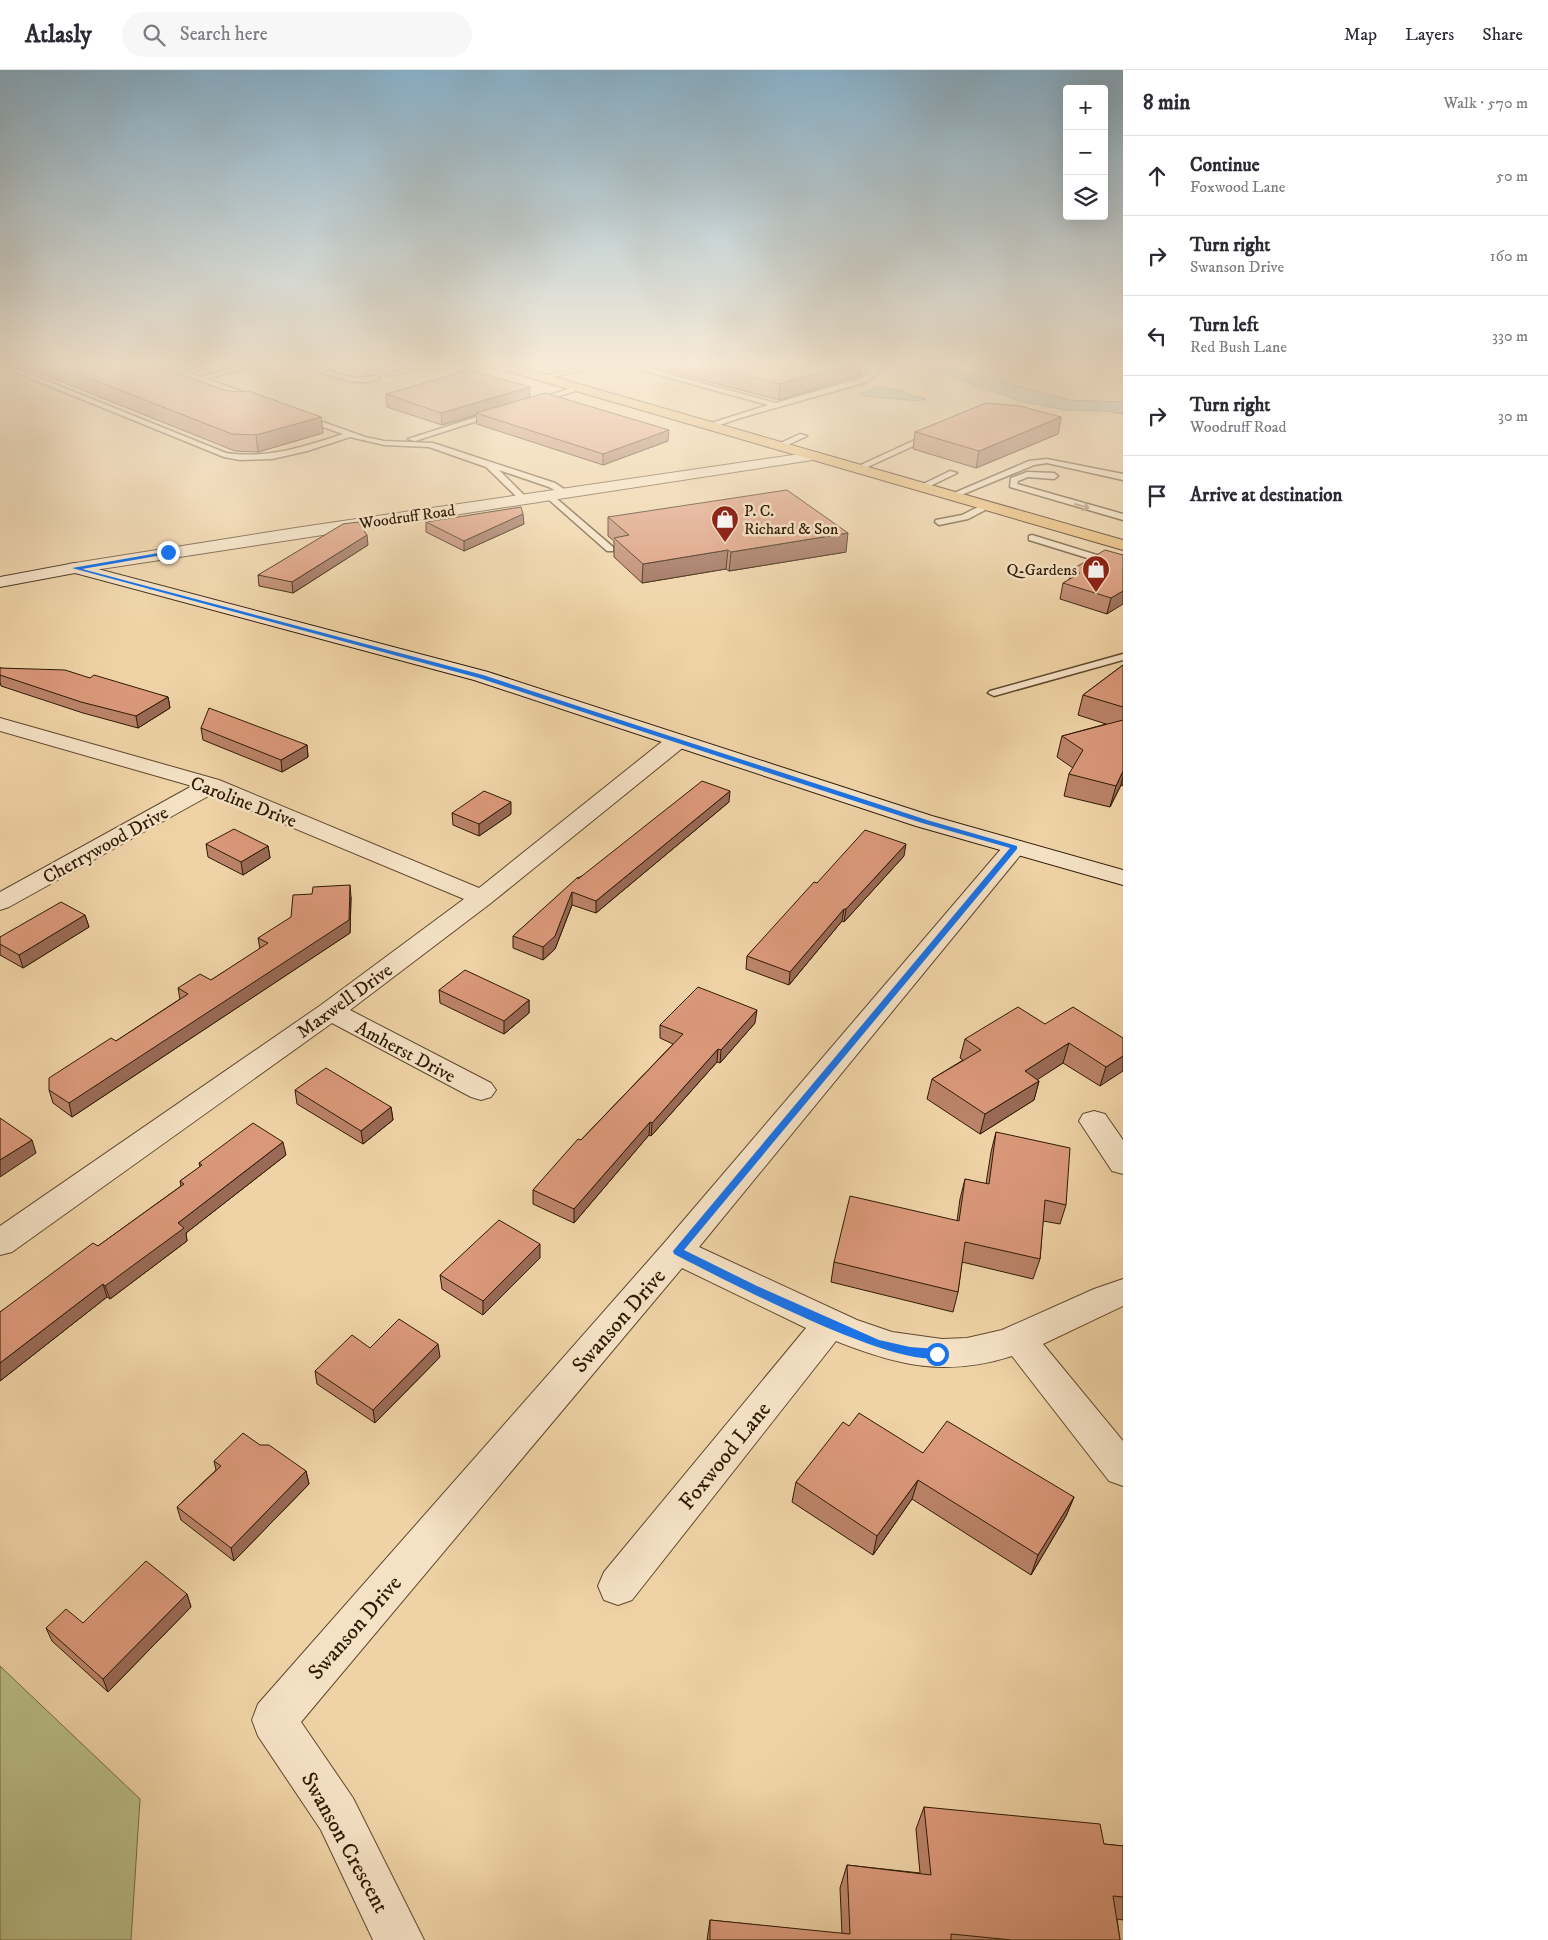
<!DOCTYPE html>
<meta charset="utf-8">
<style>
:root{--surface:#fff;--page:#f7f7f7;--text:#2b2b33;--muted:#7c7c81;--line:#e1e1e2}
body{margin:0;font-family:"IM FELL DW Pica",serif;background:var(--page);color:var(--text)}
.controls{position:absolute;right:15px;top:15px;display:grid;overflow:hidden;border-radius:5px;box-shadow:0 5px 20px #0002}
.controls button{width:45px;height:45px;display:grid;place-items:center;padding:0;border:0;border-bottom:1px solid var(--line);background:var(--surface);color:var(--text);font:25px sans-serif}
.stop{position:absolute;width:15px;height:15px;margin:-11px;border:4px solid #1a73e8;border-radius:50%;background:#fff}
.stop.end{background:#1a73e8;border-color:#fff;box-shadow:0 1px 5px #0008}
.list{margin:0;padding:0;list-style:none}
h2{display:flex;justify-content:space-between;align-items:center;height:65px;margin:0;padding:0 20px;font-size:21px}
h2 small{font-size:16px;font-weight:400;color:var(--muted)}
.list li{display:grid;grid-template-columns:32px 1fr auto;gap:15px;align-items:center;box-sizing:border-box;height:80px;padding:0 20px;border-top:1px solid var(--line)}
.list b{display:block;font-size:19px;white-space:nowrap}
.list p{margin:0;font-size:16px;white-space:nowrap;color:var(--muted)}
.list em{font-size:16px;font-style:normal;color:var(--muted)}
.icon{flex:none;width:28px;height:28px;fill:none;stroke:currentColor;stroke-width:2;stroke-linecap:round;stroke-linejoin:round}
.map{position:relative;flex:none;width:1123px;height:1870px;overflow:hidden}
header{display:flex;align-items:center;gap:30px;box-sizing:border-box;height:70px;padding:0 25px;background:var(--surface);border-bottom:1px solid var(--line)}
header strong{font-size:24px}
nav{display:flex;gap:28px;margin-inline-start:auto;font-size:18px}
.search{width:350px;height:45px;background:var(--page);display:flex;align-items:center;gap:12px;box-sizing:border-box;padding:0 18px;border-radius:28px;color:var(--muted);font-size:19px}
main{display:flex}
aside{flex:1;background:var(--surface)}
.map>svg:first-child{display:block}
.green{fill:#b9bc87;stroke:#746b46}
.water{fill:#9bb7ae;stroke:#70786a}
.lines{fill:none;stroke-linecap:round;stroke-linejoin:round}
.lane-casing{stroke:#5f482c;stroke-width:3}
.street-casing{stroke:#5f482c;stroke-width:2}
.secondary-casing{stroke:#2f1a04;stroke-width:2}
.primary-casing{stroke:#2f1a04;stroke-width:2}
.lane{fill:#f5e2c5;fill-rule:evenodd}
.street{fill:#f5e2c5;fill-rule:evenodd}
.secondary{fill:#f5e2c5;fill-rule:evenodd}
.primary{fill:#e8ba73;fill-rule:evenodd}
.wall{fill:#bb8369;stroke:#2f1a04}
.shaded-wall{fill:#996a55;stroke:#2f1a04}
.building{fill:#da987a;stroke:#2f1a04}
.oneway{stroke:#9c886e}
.route{fill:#1a73e8}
.labels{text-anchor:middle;stroke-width:5;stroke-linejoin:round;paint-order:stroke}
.far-poi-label{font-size:16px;fill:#2f1a04;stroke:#f5e2c5;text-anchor:start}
.far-street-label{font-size:16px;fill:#2f1a04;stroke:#f5e2c5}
.street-label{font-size:19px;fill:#2f1a04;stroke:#f5e2c5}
.near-street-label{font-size:22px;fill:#2f1a04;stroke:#f5e2c5}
</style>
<header>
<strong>Atlasly</strong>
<div class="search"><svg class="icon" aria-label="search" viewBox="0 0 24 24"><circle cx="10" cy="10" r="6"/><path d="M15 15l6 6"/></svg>Search here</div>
<nav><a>Map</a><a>Layers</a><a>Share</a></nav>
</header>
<main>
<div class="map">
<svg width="1123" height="1870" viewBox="0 0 1123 1870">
<rect width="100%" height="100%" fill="#efd3a6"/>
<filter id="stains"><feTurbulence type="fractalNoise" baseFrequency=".004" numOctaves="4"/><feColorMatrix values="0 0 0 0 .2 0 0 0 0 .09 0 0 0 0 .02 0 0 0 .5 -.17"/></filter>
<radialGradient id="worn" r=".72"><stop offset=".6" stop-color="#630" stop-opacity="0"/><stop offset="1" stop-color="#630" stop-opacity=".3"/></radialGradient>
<path class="green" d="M 0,1596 L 140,1729 L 131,1870 L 0,1870 Z"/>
<path class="water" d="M 896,294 L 938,294 L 1069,330 L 1123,332 L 1123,344 L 1105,341 L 1066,340 L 1020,331 L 955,308 Z
M 878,317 L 905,321 L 904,323 L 926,329 L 918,331 L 864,326 L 860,324 Z"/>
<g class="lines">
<g class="lane-casing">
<path id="lane" d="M 0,294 L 5,294 L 226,383 C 267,389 304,377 343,364 L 300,349 L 299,347 L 303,345 L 365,367 L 384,371 L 433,373 L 555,413 L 570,423 L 563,425 L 549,417 L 499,400 L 528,429 L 521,431 L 486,397 L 429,377 L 384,375 L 350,367 L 307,381 L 272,389 L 240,390 L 224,387 L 0,296 Z
M 153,294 L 162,294 L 175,298 L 207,294 L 206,295 L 183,300 L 200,307 L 250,294 L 260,294 L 207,309 L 254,326 L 255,328 L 251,330 L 154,295 Z
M 303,294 L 354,308 L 376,306 L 380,308 C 361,320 323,303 304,296 Z
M 422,294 L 432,294 L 390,306 L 386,304 Z
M 487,294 L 497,294 L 462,304 L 458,302 Z
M 599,294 L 610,294 L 544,309 L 540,307 Z
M 622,294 L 631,294 L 776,333 L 861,308 L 872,301 L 855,294 L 873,296 L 881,301 L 867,312 L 740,348 L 711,358 L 708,358 L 708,354 L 768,335 L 623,295 Z
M 577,316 L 584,318 L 539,333 L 532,331 Z
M 492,342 L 499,344 L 415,371 L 408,369 Z
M 800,364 L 807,366 L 781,378 L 774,376 Z
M 928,364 L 935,366 L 859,401 L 852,399 Z
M 1047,389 L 1123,404 L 1123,410 L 1047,393 L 1034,395 L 954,428 L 947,426 L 1029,391 Z
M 950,401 L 957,403 L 924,419 L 917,417 Z
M 1027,402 L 1054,403 L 1058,406 L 1054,409 L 1028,407 L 1018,411 L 1017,414 L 1123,444 L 1123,450 L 1010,417 L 1011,408 Z
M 550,423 L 613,477 L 613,481 L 607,481 L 547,428 L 546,426 Z
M 986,433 L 990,436 L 989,438 L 968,449 L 939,455 L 935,452 L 936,450 L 962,445 Z
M 1032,465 L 1123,493 L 1123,499 L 1029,470 L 1029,466 Z
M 1123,584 L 1123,590 L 994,626 L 988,623 L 990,621 Z"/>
</g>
<g class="street-casing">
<path id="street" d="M 814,382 L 819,383 L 821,386 L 819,389 L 75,503 L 69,502 L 66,498 L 69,494 L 75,493 L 302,457 Z
M 0,648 L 219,710 L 479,818 L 669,666 L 677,665 L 685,666 L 688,671 L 685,676 L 491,833 L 350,940 L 491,1013 L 496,1020 L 491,1027 L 481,1030 L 471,1027 L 332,953 L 12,1182 L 0,1185 L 0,1156 L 321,935 L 464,829 L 212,724 L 9,837 L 0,840 L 0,822 L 192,716 L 0,661 Z
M 1015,770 L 1023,772 L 1027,777 L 1023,782 L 699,1177 L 857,1250 L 892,1262 L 942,1269 L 967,1268 L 1002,1260 L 1094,1219 L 1123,1209 L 1123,1236 L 1043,1274 L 1123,1371 L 1123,1416 L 1109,1411 L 1012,1286 C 946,1307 899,1296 836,1271 L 632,1530 L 618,1535 L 604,1530 L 598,1516 L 604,1502 L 806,1258 L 682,1198 L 301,1652 L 353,1728 L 424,1870 L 373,1870 L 321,1760 L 258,1666 L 252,1650 L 258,1634 L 665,1172 L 1007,772 Z
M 1094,1041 L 1105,1044 L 1123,1070 L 1123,1104 L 1112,1101 L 1079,1051 L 1083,1044 Z"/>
</g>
<g class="secondary-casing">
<path id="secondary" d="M 75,493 L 488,602 L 932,746 L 1123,800 L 1123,815 L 916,756 L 474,610 L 75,503 L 0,517 L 0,507 Z"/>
</g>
<g class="primary-casing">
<path id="primary" d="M 491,294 L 509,294 L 1123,470 L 1123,480 L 493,297 Z"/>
</g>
<use href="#lane" class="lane"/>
<use href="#street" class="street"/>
<use href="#secondary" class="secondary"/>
<use href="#primary" class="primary"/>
</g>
<path class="wall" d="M 17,294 L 152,294 L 224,320 L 321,347 L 323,363 L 258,382 L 235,381 Z
M 641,294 L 861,294 L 860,305 L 779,330 Z
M 386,324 L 530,327 L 668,371 L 603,395 L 477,354 L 476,345 L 442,355 L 387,337 Z
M 1061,347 L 1058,364 L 976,398 L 913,379 L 915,362 Z
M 608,447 L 846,482 L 729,501 L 726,499 L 642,513 L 614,487 L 614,471 L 608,466 Z
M 426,452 L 524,454 L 464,481 L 426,462 Z
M 368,475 L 293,523 L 259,516 L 258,505 Z
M 1123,485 L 1107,544 L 1060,529 L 1063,513 L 1069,510 L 1071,500 Z
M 1123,595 L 1123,716 L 1121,715 L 1110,737 L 1064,726 L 1069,704 L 1073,698 L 1057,687 L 1062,666 L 1106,654 L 1078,645 L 1083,625 Z
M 0,598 L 90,608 L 168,627 L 170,638 L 138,658 L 83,643 L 1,616 L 0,612 Z
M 201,658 L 307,675 L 308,687 L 282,702 L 203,670 Z
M 729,732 L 596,843 L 572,835 L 555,879 L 543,890 L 513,878 L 513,866 L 578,808 Z
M 452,743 L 511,744 L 479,766 L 453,755 Z
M 206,774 L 268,776 L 270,788 L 243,805 L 208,787 Z
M 904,786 L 844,852 L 842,851 L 789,915 L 746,899 L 747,886 L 817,813 Z
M 351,827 L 350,863 L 72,1047 L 53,1033 L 49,1020 L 116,971 L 180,929 L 178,918 L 211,910 L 260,879 L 258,868 Z
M 85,845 L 89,857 L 23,898 L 0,885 L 0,867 Z
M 439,920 L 529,930 L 529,943 L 504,964 L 440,933 Z
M 755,953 L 720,993 L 717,992 L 651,1066 L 649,1065 L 574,1153 L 533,1134 L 533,1120 L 673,974 L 660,968 L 660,955 Z
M 1045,954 L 1123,968 L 1100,1016 L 1063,993 L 1037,1009 L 1039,1011 L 1034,1030 L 980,1064 L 927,1029 L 932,1009 L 963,990 L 960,988 L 965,969 Z
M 295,1020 L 391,1037 L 393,1050 L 363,1074 L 297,1034 Z
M 996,1062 L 1066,1135 L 1060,1154 L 1043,1151 L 1040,1189 L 1033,1209 L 962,1192 L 958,1222 L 953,1242 L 831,1212 L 834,1192 L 957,1151 L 960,1129 L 965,1109 L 986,1114 L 991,1082 Z
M 286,1085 L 186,1163 L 187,1171 L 110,1229 L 107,1227 L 0,1311 L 0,1242 L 98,1176 L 181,1116 L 180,1111 L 200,1097 L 199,1093 Z
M 540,1188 L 483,1245 L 442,1219 L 440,1205 Z
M 370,1278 L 440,1287 L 375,1353 L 317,1314 L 315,1301 Z
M 849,1356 L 923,1383 L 1074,1427 L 1066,1446 L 1031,1505 L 912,1429 L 873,1485 L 792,1432 L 796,1412 Z
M 260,1375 L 306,1401 L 309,1414 L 234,1491 L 181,1450 L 177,1437 L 216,1400 L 214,1391 Z
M 187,1524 L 191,1537 L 108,1622 L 52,1571 L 46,1558 L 83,1553 Z
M 924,1737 L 1104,1774 L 1123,1776 L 1123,1850 L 1117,1849 L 1120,1870 L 707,1870 L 710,1850 L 842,1864 L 840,1818 L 847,1795 L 920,1803 L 916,1759 Z"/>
<path class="shaded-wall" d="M 848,294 L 861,294 L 860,305 L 779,330 L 780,314 Z
M 530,317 L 530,329 L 476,343 L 476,345 L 442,355 L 441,343 Z
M 321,347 L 323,363 L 258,382 L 256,365 Z
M 1061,347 L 1058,364 L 976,398 L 979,381 Z
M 669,360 L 668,371 L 603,395 L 603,384 Z
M 523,444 L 524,454 L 464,481 L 464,471 Z
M 848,463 L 846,482 L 729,501 L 731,482 Z
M 367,465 L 368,475 L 293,523 L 292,512 Z
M 728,480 L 726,499 L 642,513 L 643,494 Z
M 1123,521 L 1123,534 L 1107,544 L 1111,528 Z
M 168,627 L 170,638 L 138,658 L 136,646 Z
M 307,675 L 308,687 L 282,702 L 281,690 Z
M 1123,701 L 1123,706 L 1121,715 L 1110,737 L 1116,716 Z
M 730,721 L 729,732 L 596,843 L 596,831 Z
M 511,732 L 511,744 L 479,766 L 479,754 Z
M 906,774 L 904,786 L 844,852 L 846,839 Z
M 268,776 L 270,788 L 243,805 L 241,792 Z
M 350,815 L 351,827 L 350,863 L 72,1047 L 69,1033 Z
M 572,822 L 572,835 L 555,879 L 543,890 L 543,877 Z
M 844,839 L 842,851 L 789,915 L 790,902 Z
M 85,845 L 89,857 L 23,898 L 19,885 Z
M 529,930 L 529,943 L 504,964 L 504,951 Z
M 757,940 L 755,953 L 720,993 L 721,980 Z
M 1069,973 L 1063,993 L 1020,1021 L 1025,1001 Z
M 718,979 L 717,992 L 651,1066 L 652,1053 Z
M 1123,986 L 1123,1001 L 1100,1016 L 1106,997 Z
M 1039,1011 L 1034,1030 L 980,1064 L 985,1044 Z
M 391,1037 L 393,1050 L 363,1074 L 361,1061 Z
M 650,1052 L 649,1065 L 574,1153 L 574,1139 Z
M 32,1070 L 36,1083 L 0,1107 L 0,1090 Z
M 283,1072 L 286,1085 L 186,1163 L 187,1171 L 110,1229 L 105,1216 L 178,1153 Z
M 540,1174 L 540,1188 L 483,1245 L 483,1231 Z
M 103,1214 L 107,1227 L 0,1311 L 0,1293 Z
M 438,1274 L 440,1287 L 375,1353 L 373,1340 Z
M 306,1401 L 309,1414 L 234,1491 L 231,1478 Z
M 918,1410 L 912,1429 L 873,1485 L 877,1466 Z
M 1074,1427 L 1066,1446 L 1031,1505 L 1038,1485 Z
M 187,1524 L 191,1537 L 108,1622 L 103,1609 Z"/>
<path class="building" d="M 53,294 L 152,294 L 224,320 L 240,322 L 249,321 L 321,347 L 256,365 L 232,364 Z
M 701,294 L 848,294 L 780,314 Z
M 470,300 L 530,317 L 441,343 L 386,324 Z
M 545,323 L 669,360 L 603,384 L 476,343 Z
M 986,333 L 1020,336 L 1061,347 L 979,381 L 915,362 Z
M 787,420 L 848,463 L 731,482 L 728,480 L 643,494 L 614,468 L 629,465 L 608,447 Z
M 521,437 L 523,444 L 464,471 L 426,452 Z
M 358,452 L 367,465 L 292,512 L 258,505 L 343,454 Z
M 1105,480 L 1123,485 L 1123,521 L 1111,528 L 1063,513 L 1080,503 L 1071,500 Z
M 1123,595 L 1123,637 L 1083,625 Z
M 0,598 L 65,600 L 90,608 L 94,605 L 168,627 L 136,646 L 81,632 L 0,605 Z
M 209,638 L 307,675 L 281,690 L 201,658 Z
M 1123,650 L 1123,701 L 1116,716 L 1069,704 L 1083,680 L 1062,666 Z
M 702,711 L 730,721 L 596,831 L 572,822 L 555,866 L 543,877 L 513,866 L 578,807 L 578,809 Z
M 484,721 L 511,732 L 479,754 L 452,743 Z
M 234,759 L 268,776 L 241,792 L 206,774 Z
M 865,760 L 906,774 L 846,839 L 844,839 L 790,902 L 747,886 L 814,812 L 817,813 Z
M 350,815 L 349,850 L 69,1033 L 49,1020 L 49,1008 L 111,968 L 116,971 L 188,924 L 178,918 L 200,904 L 211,910 L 268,873 L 258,868 L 291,847 L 293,825 L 312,824 L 313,817 Z
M 61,832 L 85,845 L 19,885 L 0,874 L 0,867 Z
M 465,900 L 529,930 L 504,951 L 439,920 Z
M 698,917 L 757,940 L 721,980 L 718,979 L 652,1053 L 650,1052 L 574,1139 L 533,1120 L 578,1069 L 581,1070 L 683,964 L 660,955 Z
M 1018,937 L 1045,954 L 1073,937 L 1123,968 L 1123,986 L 1106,997 L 1069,973 L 1025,1001 L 1039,1011 L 985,1044 L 932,1009 L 981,980 L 965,969 Z
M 326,998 L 391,1037 L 361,1061 L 295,1020 Z
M 0,1048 L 32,1070 L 0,1090 Z
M 253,1053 L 283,1072 L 178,1153 L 184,1158 L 105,1216 L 103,1214 L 0,1293 L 0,1242 L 93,1173 L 98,1176 L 184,1114 L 180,1111 L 202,1095 L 199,1093 Z
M 996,1062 L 1070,1078 L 1066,1135 L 1045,1130 L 1040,1189 L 965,1172 L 958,1222 L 834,1192 L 850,1126 L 959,1151 L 965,1109 L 989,1114 Z
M 499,1150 L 540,1174 L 483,1231 L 440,1205 Z
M 399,1249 L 438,1274 L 373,1340 L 315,1301 L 352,1265 L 370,1278 Z
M 859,1343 L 923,1383 L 947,1351 L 1074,1427 L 1038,1485 L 918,1410 L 877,1466 L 796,1412 L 843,1352 L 849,1356 Z
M 243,1363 L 260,1375 L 269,1375 L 306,1401 L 231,1478 L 177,1437 L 221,1396 L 214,1391 Z
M 146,1491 L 187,1524 L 103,1609 L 46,1558 L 66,1539 L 83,1553 Z
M 924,1737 L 1100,1754 L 1104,1774 L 1123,1776 L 1123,1827 L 1113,1826 L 1120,1870 L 1012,1870 L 951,1864 L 951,1870 L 710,1870 L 710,1850 L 850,1864 L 847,1795 L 931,1805 Z"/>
<defs><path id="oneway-shaft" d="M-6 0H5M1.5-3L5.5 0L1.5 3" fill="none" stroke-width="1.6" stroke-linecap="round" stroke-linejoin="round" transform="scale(1.25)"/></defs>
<use class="oneway" href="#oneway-shaft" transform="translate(1082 436) rotate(15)"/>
<linearGradient id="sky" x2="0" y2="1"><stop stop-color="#89b5d1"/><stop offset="0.53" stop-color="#f8ebd7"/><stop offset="1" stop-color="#f8ebd7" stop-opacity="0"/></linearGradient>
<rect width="1123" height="555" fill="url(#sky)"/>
<path class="route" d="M 170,481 L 168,484 L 82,499 L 483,605 L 927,750 L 1017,776 L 1017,779 L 684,1180 L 757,1216 L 879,1270 L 910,1277 L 937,1279 L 942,1284 L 940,1287 C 898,1301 719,1207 674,1184 L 673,1181 L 1010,778 L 922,753 L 479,608 L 72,498 Z"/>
<defs>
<g id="shop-pin" transform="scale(1.4375)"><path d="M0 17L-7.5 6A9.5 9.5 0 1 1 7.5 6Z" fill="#8f2418" stroke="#f5e2c5"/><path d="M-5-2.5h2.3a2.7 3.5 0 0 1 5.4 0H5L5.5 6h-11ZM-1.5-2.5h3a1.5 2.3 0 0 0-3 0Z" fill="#fff"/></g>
</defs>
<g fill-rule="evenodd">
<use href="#shop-pin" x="725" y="449"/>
<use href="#shop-pin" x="1096" y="499"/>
</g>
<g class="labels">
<g class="far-poi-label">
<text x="744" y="446">P. C.<tspan x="744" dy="18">Richard &amp; Son</tspan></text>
<text x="1077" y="505" text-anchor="end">Q-Gardens</text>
</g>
<g class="far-street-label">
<text transform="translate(407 446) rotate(-8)" y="6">Woodruff Road</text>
</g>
<g class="street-label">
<text transform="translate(244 731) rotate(21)" y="7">Caroline Drive</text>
<text transform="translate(105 774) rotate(-29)" y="7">Cherrywood Drive</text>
<text transform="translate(344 930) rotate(-36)" y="7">Maxwell Drive</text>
<text transform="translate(406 981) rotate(28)" y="7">Amherst Drive</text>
</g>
<g class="near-street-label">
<text transform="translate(618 1250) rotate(-49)" y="8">Swanson Drive</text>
<text transform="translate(724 1385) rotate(-51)" y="8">Foxwood Lane</text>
<text transform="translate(354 1557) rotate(-49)" y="8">Swanson Drive</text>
<text transform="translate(346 1772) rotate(61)" y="8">Swanson Crescent</text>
</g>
</g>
<rect width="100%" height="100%" filter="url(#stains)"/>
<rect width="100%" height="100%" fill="url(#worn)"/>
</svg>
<div class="controls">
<button>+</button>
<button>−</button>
<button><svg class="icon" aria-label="layers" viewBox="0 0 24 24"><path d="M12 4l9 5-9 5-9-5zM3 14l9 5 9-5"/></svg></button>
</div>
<div class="stop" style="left:937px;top:1284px"></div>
<div class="stop end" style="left:168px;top:482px"></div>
</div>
<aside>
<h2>8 min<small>Walk · 570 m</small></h2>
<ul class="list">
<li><svg class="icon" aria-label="ahead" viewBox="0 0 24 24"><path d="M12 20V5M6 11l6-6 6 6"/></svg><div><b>Continue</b><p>Foxwood Lane</p></div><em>50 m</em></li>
<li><svg class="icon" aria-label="right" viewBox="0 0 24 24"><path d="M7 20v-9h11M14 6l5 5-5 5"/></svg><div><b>Turn right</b><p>Swanson Drive</p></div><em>160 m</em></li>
<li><svg class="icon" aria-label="left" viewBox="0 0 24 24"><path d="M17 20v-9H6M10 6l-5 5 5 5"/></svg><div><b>Turn left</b><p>Red Bush Lane</p></div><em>330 m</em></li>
<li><svg class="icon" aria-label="right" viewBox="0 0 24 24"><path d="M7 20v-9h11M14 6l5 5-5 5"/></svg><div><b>Turn right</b><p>Woodruff Road</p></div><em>30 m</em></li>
<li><svg class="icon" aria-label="arrive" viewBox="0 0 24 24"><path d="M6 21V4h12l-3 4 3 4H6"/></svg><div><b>Arrive at destination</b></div></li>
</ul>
</aside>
</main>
